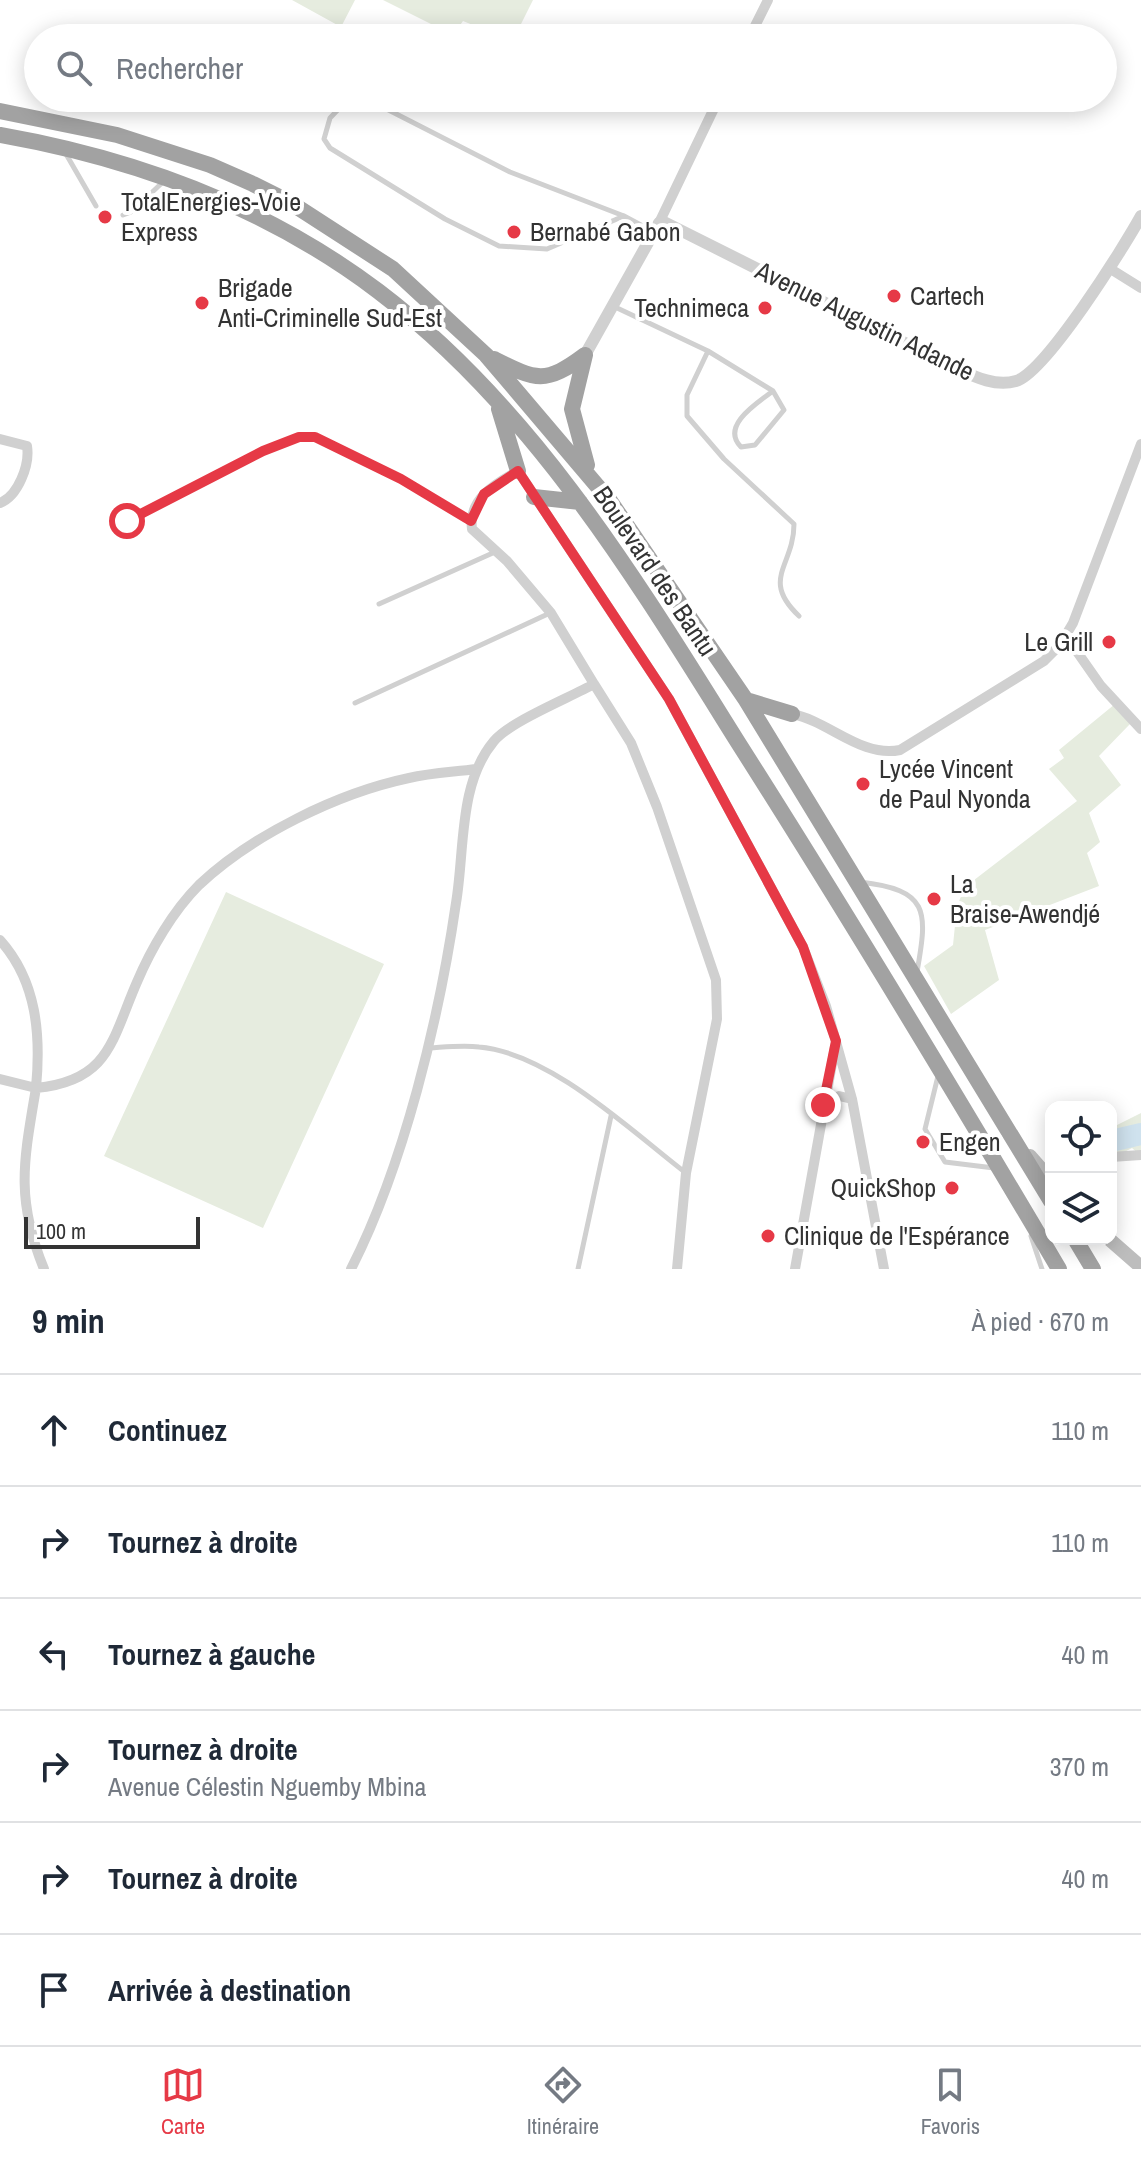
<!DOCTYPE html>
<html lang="fr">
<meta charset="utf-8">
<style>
:root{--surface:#fff;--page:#f2f2f3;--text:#1f2937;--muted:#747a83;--line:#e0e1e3;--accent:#e63946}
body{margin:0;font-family:"Archivo Narrow",sans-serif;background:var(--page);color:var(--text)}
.controls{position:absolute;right:24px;bottom:24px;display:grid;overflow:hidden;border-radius:16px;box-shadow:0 4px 20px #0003}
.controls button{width:72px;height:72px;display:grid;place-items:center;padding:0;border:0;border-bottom:2px solid var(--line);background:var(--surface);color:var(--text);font:40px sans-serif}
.scale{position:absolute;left:24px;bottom:20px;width:176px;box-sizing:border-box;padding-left:8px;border:4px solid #333;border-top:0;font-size:22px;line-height:28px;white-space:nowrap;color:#333;-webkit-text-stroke:6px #fff;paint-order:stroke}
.stop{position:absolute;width:24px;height:24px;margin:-18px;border:6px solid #e63946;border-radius:50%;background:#fff}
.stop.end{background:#e63946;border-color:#fff;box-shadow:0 2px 8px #0008}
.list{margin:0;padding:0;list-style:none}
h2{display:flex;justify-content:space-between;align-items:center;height:104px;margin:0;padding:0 32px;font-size:34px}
h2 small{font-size:26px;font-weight:400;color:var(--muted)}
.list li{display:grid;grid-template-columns:52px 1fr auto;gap:24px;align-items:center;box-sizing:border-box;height:112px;padding:0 32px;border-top:2px solid var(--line)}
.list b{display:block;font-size:30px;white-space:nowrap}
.list p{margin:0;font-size:26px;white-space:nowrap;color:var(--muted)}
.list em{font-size:26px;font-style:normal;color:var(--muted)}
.icon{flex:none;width:44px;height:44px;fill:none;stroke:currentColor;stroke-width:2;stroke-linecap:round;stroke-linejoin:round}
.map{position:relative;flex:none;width:1141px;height:1269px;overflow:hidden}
.search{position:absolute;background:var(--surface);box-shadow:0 4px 20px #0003;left:24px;right:24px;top:24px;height:88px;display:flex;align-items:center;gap:20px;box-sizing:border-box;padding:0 28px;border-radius:44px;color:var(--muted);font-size:30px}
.sheet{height:776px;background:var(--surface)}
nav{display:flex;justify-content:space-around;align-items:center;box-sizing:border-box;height:112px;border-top:2px solid var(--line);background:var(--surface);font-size:22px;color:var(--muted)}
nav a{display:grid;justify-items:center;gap:4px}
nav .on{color:var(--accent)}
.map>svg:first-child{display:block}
.green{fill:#e6ecdf}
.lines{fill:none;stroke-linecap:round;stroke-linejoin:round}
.river{stroke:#cfe2ee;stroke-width:22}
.service{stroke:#d0d0d0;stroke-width:5}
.minor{stroke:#d0d0d0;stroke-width:10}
.tertiary{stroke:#d0d0d0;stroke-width:12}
.secondary{stroke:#bdbdbd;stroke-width:14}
.trunk{stroke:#a2a2a2;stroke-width:16}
.route{stroke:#e63946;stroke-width:10}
.poi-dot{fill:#e63946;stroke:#fff;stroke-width:3}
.labels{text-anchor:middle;stroke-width:8;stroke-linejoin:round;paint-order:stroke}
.poi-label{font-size:26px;fill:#333;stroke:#fff;text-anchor:start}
.street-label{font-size:26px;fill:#333;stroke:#fff}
</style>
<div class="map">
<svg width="1141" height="1269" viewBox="0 0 1141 1269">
<rect width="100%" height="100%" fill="#fff"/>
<path class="green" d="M 292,0 L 355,0 L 341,27 Z
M 383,0 L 533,0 L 514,38 L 505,38 L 463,21 L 453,35 Z
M 1115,704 L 1130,724 L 1099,756 L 1121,785 L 1089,813 L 1100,842 L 1087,853 L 1099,886 L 985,930 L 999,980 L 951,1014 L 924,966 L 953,945 L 957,906 L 965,887 L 1077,801 L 1049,769 L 1064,758 L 1059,750 Z
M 226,892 L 384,964 L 263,1228 L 104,1156 Z
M 1141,1113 L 1141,1156 L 1132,1148 L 1111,1159 L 1111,1128 Z"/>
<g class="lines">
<path class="river" d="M 1111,1141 L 1141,1134"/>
<path class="service" d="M 349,98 L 330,118 L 324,139 L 330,148 L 445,219 L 499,246 L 547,249 L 624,216
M 365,98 L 510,172 L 624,216 L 654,232
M 66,154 L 96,206
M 123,215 L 131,212 L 164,181
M 615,307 L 708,351 L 687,395 L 687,416 L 724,459 L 794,524 C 794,566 760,579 799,616
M 708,351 L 773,391 L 784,410 L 755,445 L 741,447 C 720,426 757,403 773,391
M 127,521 L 263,451 L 299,437 L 315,437 L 401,479 L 470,520
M 379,604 L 495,552
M 355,703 L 550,613
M 860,882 C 929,890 928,910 917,972
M 430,1048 C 446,1047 463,1045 479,1047 C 550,1053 630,1130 686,1173
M 938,1076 L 925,1129 L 945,1162 L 994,1168
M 1031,1236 L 1042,1269
M 578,1269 L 611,1116"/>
<path class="minor" d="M 749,38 L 768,0
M 659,223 L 719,98
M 1109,268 L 1141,288
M 0,439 L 27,446 C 30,465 18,496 0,503
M 1066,636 L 1101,686 L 1141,729
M 594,684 L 631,743 L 657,807 L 716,980 L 717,1019 L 686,1173 L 677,1269
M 792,714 C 829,721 861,758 900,750 L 1044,661 L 1060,645 L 1073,623 L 1141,444
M 0,940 C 37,981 41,1035 36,1088 C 110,1081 112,1039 137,982 C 151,949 173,911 199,885 C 252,835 338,793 409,778 C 431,773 454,772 476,769
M 0,1079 L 36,1088 C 24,1160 15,1198 44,1269
M 823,1105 L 839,1096 L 852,1099
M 1111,1157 L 1141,1155
M 351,1269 C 404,1165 439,1019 456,903 C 465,850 458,784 494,741 C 511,721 569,698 594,684 L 551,613 L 507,561 L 472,529 C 468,499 495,484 518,471 L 669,699 L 803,947 L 826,1006 L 852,1099 L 884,1269
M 795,1269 L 835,1047"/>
<path class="tertiary" d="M 585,355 L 659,223 L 664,222 L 947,364 C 968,373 992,388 1016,381 C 1046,372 1124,247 1141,216"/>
<path class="secondary" d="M 1030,1156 L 1051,1180
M 1109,1239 L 1141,1267"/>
<path class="trunk" d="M 0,111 L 117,135 L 210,165 L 253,184 L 291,203 L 393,269 L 486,355 L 610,501 L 746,700 L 1051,1201
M 0,135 C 136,159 267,207 378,291 C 534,409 637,581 739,744 C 849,917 955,1093 1059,1269
M 585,355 L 572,409 L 587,465
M 494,359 C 536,380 545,385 585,355
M 499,409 L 518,471
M 534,497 L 580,502
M 746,700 L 792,714
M 1075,1239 L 1093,1269"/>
</g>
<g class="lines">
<path class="route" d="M 127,521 L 263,451 L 299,437 L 315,437 L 401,479 L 471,521 L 484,494 L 518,471 L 669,699 L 803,947 L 836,1041 L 823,1105"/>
</g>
<g class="poi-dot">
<circle cx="105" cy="217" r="8"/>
<circle cx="514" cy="232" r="8"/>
<circle cx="894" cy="296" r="8"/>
<circle cx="202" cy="303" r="8"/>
<circle cx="765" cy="308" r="8"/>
<circle cx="1109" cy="642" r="8"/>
<circle cx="863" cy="784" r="8"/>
<circle cx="934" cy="899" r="8"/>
<circle cx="923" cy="1142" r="8"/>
<circle cx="952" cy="1188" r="8"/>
<circle cx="768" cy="1236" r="8"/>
</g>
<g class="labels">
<g class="poi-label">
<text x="121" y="211">TotalEnergies-Voie<tspan x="121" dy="30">Express</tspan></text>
<text x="530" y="241">Bernabé Gabon</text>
<text x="218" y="297">Brigade<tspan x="218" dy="30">Anti-Criminelle Sud-Est</tspan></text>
<text x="910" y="305">Cartech</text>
<text x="749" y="317" text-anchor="end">Technimeca</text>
<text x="1093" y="651" text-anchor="end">Le Grill</text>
<text x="879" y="778">Lycée Vincent<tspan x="879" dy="30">de Paul Nyonda</tspan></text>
<text x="950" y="893">La<tspan x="950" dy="30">Braise-Awendjé</tspan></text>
<text x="939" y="1151">Engen</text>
<text x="936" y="1197" text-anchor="end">QuickShop</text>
<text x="784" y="1245">Clinique de l'Espérance</text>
</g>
<g class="street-label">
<text transform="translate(865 321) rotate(26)" y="9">Avenue Augustin Adande</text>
<text transform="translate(655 571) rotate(56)" y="9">Boulevard des Bantu</text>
</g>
</g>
</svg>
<div class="controls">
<button><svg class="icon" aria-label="locate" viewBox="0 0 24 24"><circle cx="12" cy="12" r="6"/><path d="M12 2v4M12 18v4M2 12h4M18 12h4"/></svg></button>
<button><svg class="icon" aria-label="layers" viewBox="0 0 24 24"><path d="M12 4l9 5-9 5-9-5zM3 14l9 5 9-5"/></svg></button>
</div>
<div class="scale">100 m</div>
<div class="stop" style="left:127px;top:521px"></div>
<div class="stop end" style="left:823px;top:1105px"></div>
<div class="search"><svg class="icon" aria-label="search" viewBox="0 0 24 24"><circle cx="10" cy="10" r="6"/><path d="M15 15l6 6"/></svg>Rechercher</div>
</div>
<section class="sheet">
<h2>9 min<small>À pied · 670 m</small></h2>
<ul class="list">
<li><svg class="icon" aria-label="ahead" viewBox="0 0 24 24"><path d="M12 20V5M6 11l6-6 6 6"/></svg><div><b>Continuez</b></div><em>110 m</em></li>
<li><svg class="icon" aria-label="right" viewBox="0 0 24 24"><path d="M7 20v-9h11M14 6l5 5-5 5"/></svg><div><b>Tournez à droite</b></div><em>110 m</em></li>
<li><svg class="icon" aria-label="left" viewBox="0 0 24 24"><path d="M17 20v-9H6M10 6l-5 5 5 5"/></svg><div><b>Tournez à gauche</b></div><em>40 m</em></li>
<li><svg class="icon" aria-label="right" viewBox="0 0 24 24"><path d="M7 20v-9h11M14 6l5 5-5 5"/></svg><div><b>Tournez à droite</b><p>Avenue Célestin Nguemby Mbina</p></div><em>370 m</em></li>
<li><svg class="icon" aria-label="right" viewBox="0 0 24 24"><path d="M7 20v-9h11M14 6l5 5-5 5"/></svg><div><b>Tournez à droite</b></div><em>40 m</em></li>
<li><svg class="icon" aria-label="arrive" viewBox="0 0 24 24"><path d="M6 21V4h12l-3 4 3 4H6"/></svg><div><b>Arrivée à destination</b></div></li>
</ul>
</section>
<nav>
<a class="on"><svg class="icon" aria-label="map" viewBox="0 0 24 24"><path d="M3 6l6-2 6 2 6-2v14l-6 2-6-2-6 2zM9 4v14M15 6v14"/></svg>Carte</a>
<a><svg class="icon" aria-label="directions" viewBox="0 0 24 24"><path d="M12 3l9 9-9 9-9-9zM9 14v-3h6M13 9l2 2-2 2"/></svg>Itinéraire</a>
<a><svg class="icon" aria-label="saved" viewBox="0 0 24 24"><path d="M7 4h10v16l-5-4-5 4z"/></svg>Favoris</a>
</nav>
